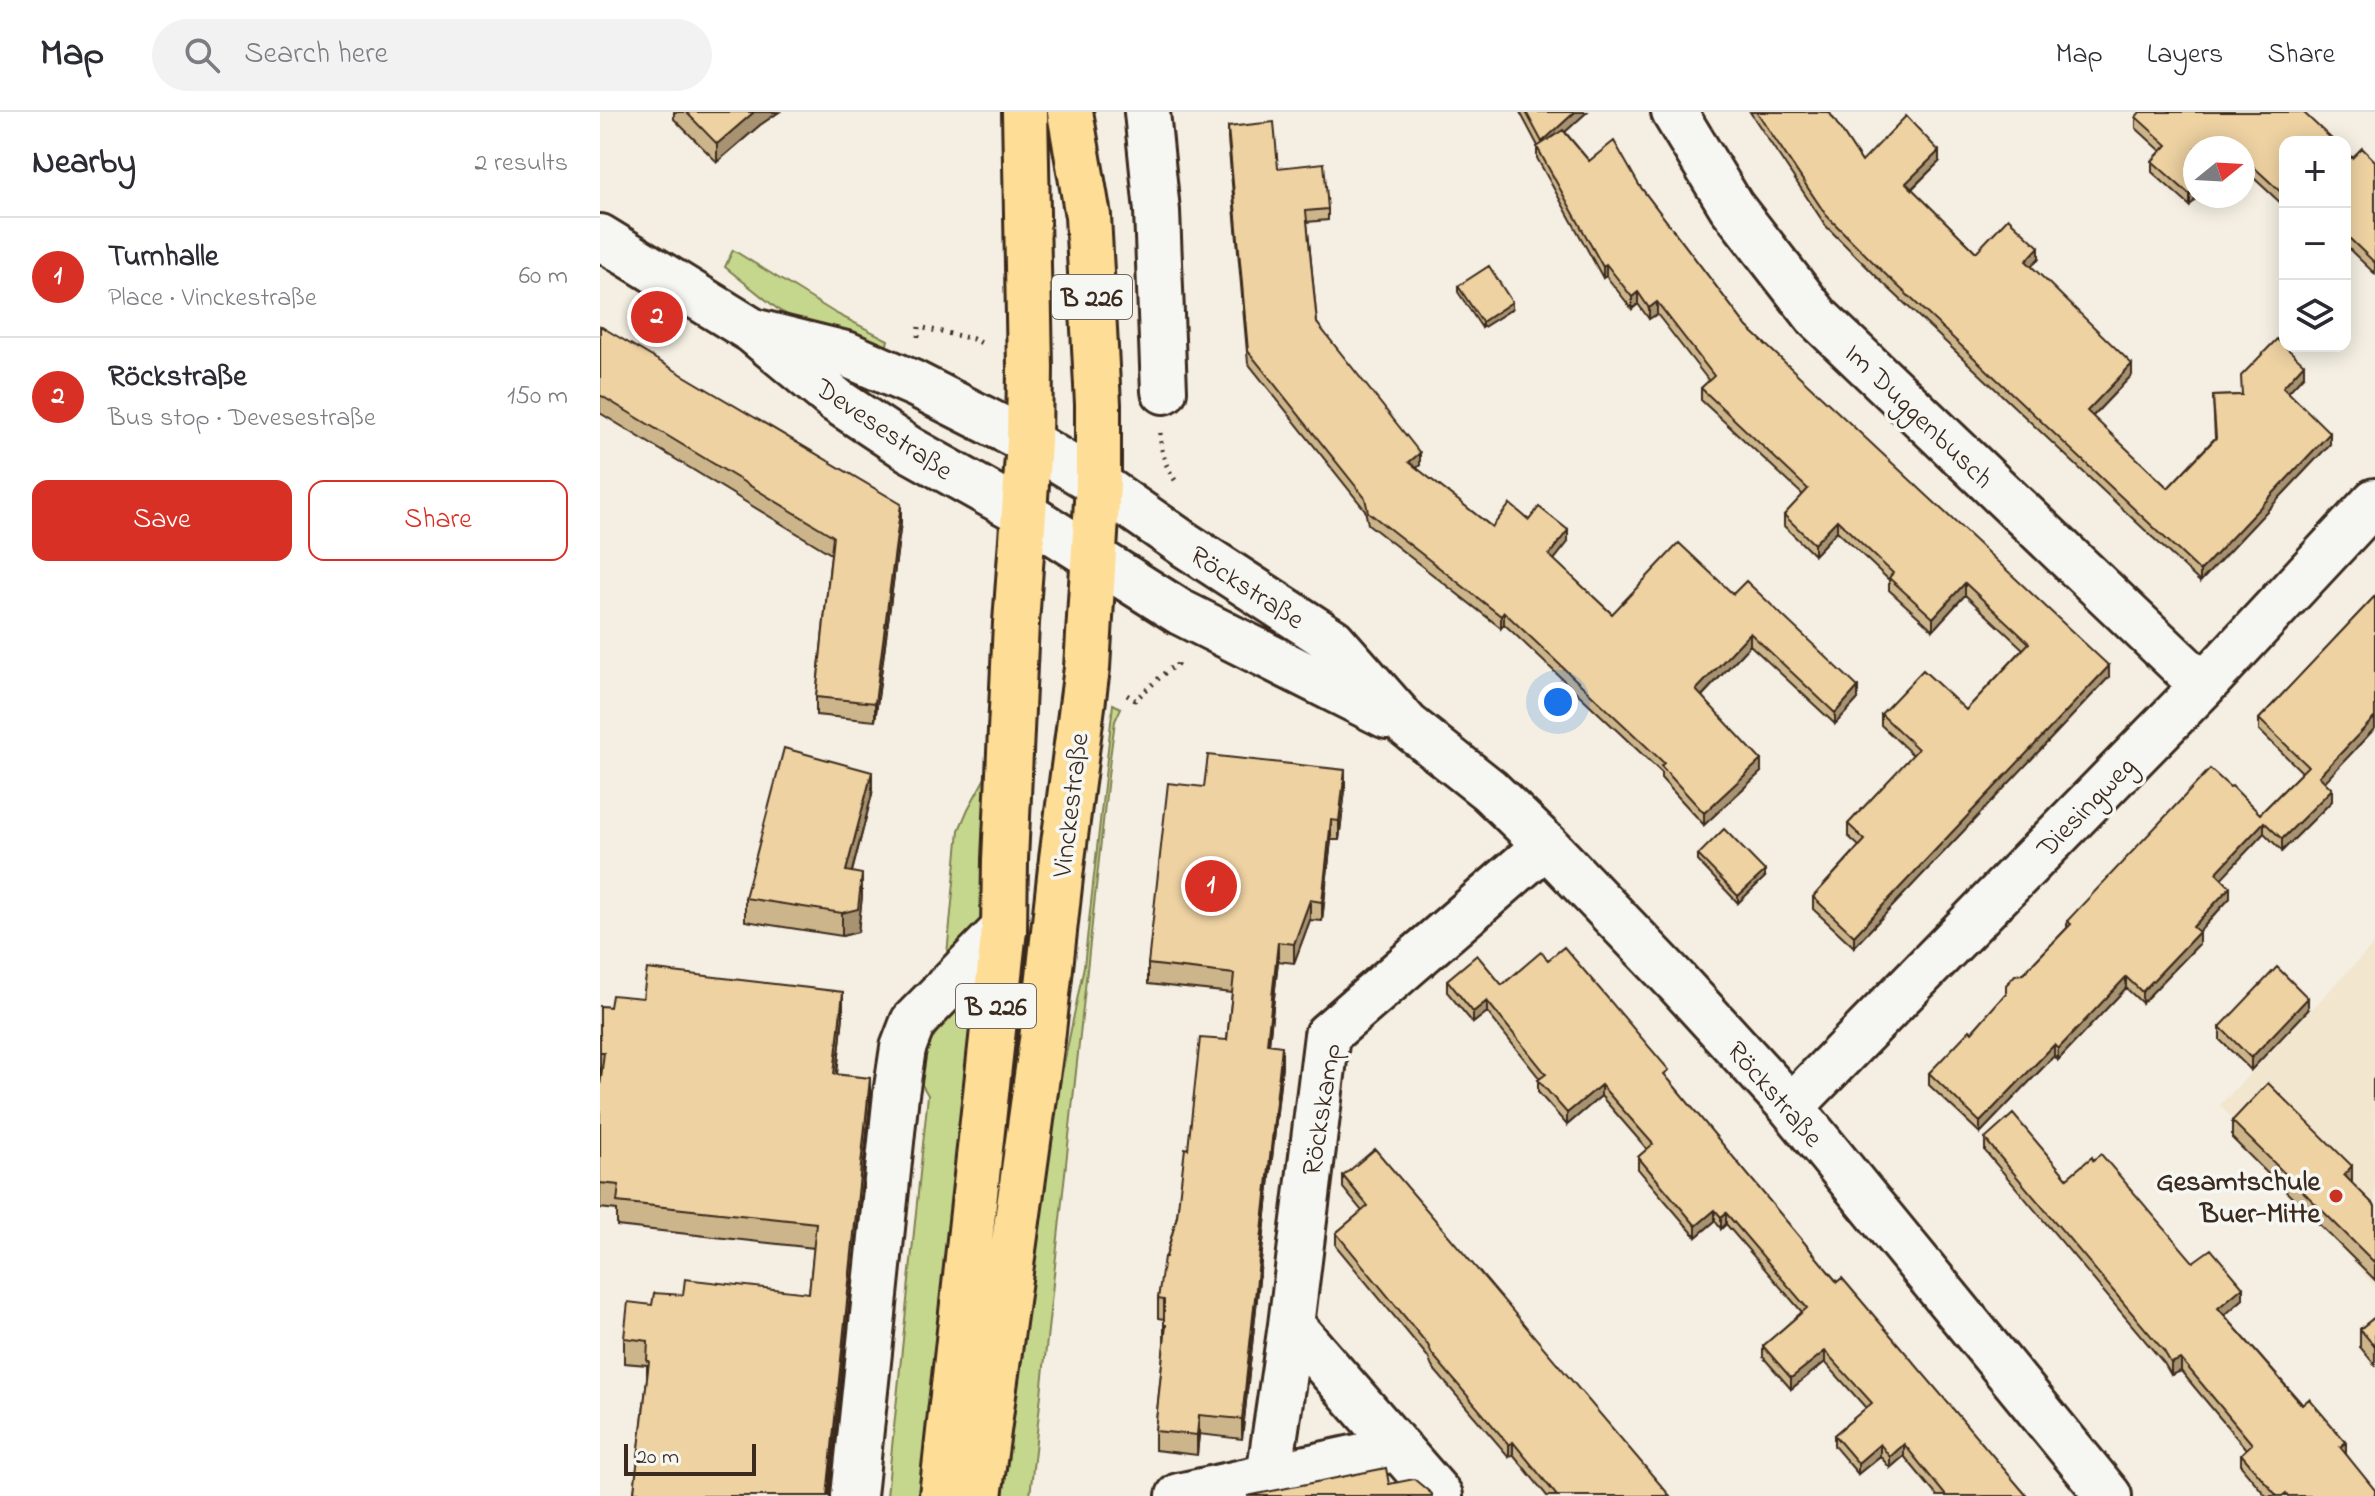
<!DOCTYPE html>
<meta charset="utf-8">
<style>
:root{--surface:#fff;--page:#f2f2f3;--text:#2b2b33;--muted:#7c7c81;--line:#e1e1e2;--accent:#d93025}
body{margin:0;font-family:"Indie Flower",sans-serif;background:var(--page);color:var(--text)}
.controls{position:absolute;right:24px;top:24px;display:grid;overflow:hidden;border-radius:16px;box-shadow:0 4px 20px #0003}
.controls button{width:72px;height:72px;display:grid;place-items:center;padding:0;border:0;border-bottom:2px solid var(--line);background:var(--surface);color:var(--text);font:40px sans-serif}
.compass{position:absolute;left:1583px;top:24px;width:72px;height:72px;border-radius:50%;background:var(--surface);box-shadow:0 4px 20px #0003;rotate:72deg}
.scale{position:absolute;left:24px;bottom:20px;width:132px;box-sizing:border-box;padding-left:8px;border:4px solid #3b2a1e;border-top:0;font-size:22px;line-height:28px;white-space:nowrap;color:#3b2a1e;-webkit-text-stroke:6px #f6f6f2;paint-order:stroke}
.you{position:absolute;left:958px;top:590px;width:28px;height:28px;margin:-20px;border:6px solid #fff;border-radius:50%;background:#1a73e8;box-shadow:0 0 0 12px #1a73e833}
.badge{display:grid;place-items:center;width:52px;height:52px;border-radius:50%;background:var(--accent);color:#fff;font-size:26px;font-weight:700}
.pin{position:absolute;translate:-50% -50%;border:4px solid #fff;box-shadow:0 2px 8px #0006}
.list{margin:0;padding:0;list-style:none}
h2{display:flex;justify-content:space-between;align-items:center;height:104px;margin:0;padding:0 32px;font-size:34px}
h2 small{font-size:26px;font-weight:400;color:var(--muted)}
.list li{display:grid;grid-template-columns:52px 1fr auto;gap:24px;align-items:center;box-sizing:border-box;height:120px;padding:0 32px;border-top:2px solid var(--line)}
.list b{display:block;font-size:30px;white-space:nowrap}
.list p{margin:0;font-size:26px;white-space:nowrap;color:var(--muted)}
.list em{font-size:26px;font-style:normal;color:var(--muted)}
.actions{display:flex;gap:16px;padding:24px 32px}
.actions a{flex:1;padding:18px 0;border:2px solid var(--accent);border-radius:16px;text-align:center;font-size:28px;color:var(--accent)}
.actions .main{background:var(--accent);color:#fff}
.icon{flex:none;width:44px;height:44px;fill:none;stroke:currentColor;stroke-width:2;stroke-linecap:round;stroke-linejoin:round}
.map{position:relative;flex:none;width:1775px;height:1384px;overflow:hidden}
header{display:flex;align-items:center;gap:48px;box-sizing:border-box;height:112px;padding:0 40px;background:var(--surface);border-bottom:2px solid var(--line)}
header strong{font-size:38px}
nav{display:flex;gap:44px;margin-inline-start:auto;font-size:28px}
.search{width:560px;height:72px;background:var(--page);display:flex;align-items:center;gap:20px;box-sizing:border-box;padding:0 28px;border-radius:44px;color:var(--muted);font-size:30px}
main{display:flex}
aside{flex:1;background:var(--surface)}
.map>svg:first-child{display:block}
.built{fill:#f2e6cf}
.green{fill:#c5d78c;stroke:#808055;stroke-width:2}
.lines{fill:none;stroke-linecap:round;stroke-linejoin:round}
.minor-casing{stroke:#3b2a1e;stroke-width:50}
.major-casing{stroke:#3b2a1e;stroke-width:50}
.path{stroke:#3b2a1e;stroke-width:5;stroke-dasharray:2 6;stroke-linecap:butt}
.minor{stroke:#f6f6f2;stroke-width:44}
.major{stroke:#fedd96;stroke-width:44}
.wall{fill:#cdb58b;stroke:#3b2a1e;stroke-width:2}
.shaded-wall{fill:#a79371;stroke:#3b2a1e;stroke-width:2}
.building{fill:#eed2a2;stroke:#3b2a1e;stroke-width:2}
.poi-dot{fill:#c8321e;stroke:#f6f6f2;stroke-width:3}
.labels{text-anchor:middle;stroke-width:7;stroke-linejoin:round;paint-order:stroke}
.shield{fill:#f6f6f2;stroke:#73675e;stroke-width:2}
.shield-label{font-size:26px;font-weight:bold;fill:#3b2a1e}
.street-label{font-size:28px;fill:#3b2a1e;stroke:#f6f6f2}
.poi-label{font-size:28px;font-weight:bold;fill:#3b2a1e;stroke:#f6f6f2;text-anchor:end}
</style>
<header>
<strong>Map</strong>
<div class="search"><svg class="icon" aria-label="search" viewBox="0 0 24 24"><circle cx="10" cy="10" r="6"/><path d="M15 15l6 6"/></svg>Search here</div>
<nav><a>Map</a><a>Layers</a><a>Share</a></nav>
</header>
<main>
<aside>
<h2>Nearby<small>2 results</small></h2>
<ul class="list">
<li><span class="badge">1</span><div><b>Turnhalle</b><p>Place · Vinckestraße</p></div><em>60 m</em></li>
<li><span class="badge">2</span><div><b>Röckstraße</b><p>Bus stop · Devesestraße</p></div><em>150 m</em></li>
</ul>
<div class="actions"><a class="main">Save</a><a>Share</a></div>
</aside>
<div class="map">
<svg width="1775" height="1384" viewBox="0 0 1775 1384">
<rect width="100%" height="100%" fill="#f4efe2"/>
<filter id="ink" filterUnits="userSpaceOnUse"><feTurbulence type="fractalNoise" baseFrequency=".0125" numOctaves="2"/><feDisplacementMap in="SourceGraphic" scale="16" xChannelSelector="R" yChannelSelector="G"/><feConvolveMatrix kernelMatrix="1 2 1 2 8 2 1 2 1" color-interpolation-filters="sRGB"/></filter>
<g filter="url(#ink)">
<path class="built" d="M 1775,831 L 1775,1175 L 1620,993 Z"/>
<path class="green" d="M 133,138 L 235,201 L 288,228 L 285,241 L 235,227 L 180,199 L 125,155 Z
M 513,592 L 521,596 L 515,609 L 510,646 L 430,1384 L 399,1384 L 443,1038 L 458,981 L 484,854 Z
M 386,664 L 383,811 L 346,853 L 359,718 L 368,697 Z
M 379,862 L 324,1384 L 287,1384 L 328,983 L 319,968 L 323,941 L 360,885 Z"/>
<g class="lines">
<g class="minor-casing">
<path id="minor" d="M 547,0 L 557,99 L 564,279
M 1074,0 L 1131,94 L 1218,206 L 1603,574
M 0,125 L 153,219 L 237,289 L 309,337 L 425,402 L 580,500 L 787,604
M 153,219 L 246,242 L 315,272 L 429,330 L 498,372 L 584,432 L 733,529 L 807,613 L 889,678 L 946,733 L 1077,870 L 1191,995 L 1509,1384
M 1191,995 L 1603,574 L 1775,389
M 691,1213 L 840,1384
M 669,1364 L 691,1213 L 727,923 L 946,733
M 254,1384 L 296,982 L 303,936 L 313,910 L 404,817
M 579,1384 L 799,1336"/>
</g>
<g class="major-casing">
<path id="major" d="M 342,1384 L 404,817 L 405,748 L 416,511 L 429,330 L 430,256 L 425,0
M 379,1384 L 442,928 L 462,747 L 487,556 L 498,372 L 498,292 L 488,104 L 470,0"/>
</g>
<path class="path" d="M 318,225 L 319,215 L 373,227 L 384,232
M 560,321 C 561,339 565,354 575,368
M 527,583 L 535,588 L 568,558 L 577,553 L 577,548"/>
<use href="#minor" class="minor"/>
<use href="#major" class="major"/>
</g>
<path class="wall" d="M 74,0 L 179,0 L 160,13 L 117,50 L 74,7 Z
M 920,0 L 987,0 L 965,20 L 989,49 L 1039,73 L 1147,215 L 1509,565 L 1254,835 L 1213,797 L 1213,785 L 1259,734 L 1248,724 L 1248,712 L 1313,643 L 1281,613 L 1281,602 L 1366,598 L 1423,537 L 1365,483 L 1333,518 L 1289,478 L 1289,468 L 1237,419 L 1214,443 L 1184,414 L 1184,403 L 1203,383 L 1101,288 L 1101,276 L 1109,269 L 1057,202 L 1049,207 L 1038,192 L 1032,197 L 1006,164 L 1003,166 L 937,46 L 937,35 L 938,34 Z
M 1150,0 L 1229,0 L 1262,50 L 1339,50 L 1312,77 L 1376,140 L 1439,146 L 1431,155 L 1532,263 L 1492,305 L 1568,376 L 1615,326 L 1613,284 L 1642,283 L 1704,263 L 1688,280 L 1730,332 L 1600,470 L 1282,170 L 1226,114 Z
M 1536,5 L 1685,30 L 1685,95 L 1643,56 L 1643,36 L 1595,36 L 1590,94 L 1552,60 L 1552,49 L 1561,39 L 1536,16 Z
M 628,15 L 728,97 L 728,108 L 707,110 L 717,211 L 820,353 L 816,356 L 892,415 L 929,408 L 968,430 L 954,448 L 1012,502 L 1133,482 L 1258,587 L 1235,612 L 1150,533 L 1102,584 L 1161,660 L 1104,713 L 1061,666 L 1061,660 L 904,512 L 901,516 L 768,412 L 765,398 L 648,251 L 628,27 Z
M 1745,39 L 1752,46 L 1775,49 L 1775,162 L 1745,133 Z
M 858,174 L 912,197 L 882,216 L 858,180 Z
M 0,214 L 301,410 L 275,609 L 216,603 L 216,585 L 231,442 L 0,301 Z
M 1775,484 L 1775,616 L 1724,670 L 1732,689 L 1682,739 L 1664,721 L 1621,766 L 1630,786 L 1599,820 L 1599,832 L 1542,891 L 1526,876 L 1458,948 L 1454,944 L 1380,1021 L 1329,973 L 1329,961 L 1372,920 L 1423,862 L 1467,816 L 1467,809 L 1660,702 L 1702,660 L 1659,618 L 1659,607 Z
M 604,675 L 745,678 L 739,728 L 731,728 L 722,809 L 710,808 L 694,851 L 678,849 L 669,932 L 682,953 L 642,1327 L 599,1322 L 597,1343 L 555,1338 L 555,1319 L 564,1232 L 564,1207 L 558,1206 L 558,1187 L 566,1145 L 577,1104 L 588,1037 L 627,928 L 632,881 L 548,872 L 548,852 Z
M 272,682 L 252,760 L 262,784 L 258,820 L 242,824 L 145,809 L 145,786 Z
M 1098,743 L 1165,765 L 1138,791 L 1098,749 Z
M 948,848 L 1069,968 L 1237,1170 L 1427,1384 L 1337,1384 L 1304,1344 L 1290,1356 L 1280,1344 L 1258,1362 L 1234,1334 L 1234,1323 L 1266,1296 L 1225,1250 L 1191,1277 L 1163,1245 L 1163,1234 L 1202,1200 L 1126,1112 L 1121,1117 L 1115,1109 L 1096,1125 L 1038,1057 L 1038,1045 L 1047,1037 L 1001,984 L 967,1013 L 938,980 L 938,968 L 940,967 L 887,900 L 873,911 L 847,880 L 847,868 L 902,873 Z
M 43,886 L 243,904 L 237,963 L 270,991 L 229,1384 L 34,1384 L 47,1266 L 47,1253 L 24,1251 L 24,1226 L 52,1193 L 83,1183 L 209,1181 L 214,1136 L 17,1114 L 17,1098 L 0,1096 L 1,965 L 0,965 L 0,894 L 10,895 Z
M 1708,898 L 1651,958 L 1620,928 L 1620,915 Z
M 1775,966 L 1775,988 L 1773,986 L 1773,968 Z
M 1632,1009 L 1752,1072 L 1775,1094 L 1775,1168 L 1632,1026 Z
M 1385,1027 L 1467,1066 L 1593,1150 L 1643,1187 L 1624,1203 L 1746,1342 L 1775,1384 L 1666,1384 L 1641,1354 L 1641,1342 L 1646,1337 L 1581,1259 L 1571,1263 L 1564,1251 L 1385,1039 Z
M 743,1064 L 1070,1384 L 947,1384 L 913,1342 L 909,1345 L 832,1255 L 828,1245 L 736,1134 L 736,1121 L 762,1099 L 743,1076 Z
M 1775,1205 L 1775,1253 L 1760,1235 L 1760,1217 Z"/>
<path class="shaded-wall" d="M 154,0 L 179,0 L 160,13 L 117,50 L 117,32 Z
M 975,0 L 987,0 L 942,41 L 942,30 Z
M 1339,39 L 1339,50 L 1306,82 L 1306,71 Z
M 1595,77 L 1595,84 L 1598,84 L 1590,94 L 1590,83 Z
M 1439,135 L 1439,146 L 1426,160 L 1426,149 Z
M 1006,152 L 1006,164 L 1003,166 L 1003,155 Z
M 1038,180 L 1038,192 L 1032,197 L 1032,185 Z
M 912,190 L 912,197 L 882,216 L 882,210 Z
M 1057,190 L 1057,202 L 1049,207 L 1049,196 Z
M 1532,252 L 1532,263 L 1487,310 L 1487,299 Z
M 1704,252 L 1704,263 L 1683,286 L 1683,275 Z
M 1730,321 L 1730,332 L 1600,470 L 1600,459 Z
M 820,341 L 820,353 L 809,362 L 809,350 Z
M 301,392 L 301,410 L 275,609 L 275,591 Z
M 1237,408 L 1237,419 L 1214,443 L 1214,432 Z
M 968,418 L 968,430 L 949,454 L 949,443 Z
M 1365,471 L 1365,483 L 1333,518 L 1333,506 Z
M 904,500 L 904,512 L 901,516 L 901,504 Z
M 1150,521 L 1150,533 L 1096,590 L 1096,578 Z
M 1509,554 L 1509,565 L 1254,835 L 1254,824 Z
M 1258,575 L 1258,587 L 1235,612 L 1235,601 Z
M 1775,605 L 1775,616 L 1719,676 L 1719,664 Z
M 1161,648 L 1161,660 L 1104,713 L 1104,701 Z
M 745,658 L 745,678 L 739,728 L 739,709 Z
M 272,660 L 272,682 L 246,782 L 246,759 Z
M 1732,677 L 1732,689 L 1682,739 L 1682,727 Z
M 731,708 L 731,728 L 722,809 L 722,790 Z
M 1664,710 L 1664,721 L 1616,772 L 1616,761 Z
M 1165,759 L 1165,765 L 1138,791 L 1138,784 Z
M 262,762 L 262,784 L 258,820 L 242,824 L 242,801 Z
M 1630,775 L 1630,786 L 1593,826 L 1593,815 Z
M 710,788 L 710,808 L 694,851 L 694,832 Z
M 1599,820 L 1599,832 L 1542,891 L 1542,880 Z
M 678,830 L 678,849 L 667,951 L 667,932 Z
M 1526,865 L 1526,876 L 1458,948 L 1458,937 Z
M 243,880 L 243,904 L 234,987 L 234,962 Z
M 1708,886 L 1708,898 L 1651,958 L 1651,946 Z
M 887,889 L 887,900 L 873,911 L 873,900 Z
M 1454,933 L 1454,944 L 1380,1021 L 1380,1010 Z
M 682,934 L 682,953 L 642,1327 L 642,1307 Z
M 270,966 L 270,991 L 229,1384 L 227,1384 Z
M 1001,973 L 1001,984 L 967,1013 L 967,1001 Z
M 1752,1054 L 1752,1072 L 1744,1063 Z
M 1115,1098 L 1115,1109 L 1096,1125 L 1096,1114 Z
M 1126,1101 L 1126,1112 L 1121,1117 L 1121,1105 Z
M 1643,1175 L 1643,1187 L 1618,1209 L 1618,1196 Z
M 1225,1239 L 1225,1250 L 1191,1277 L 1191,1266 Z
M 1581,1247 L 1581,1259 L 1571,1263 L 1571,1251 Z
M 599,1303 L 599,1322 L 597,1343 L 597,1323 Z
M 913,1330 L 913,1342 L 909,1345 L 909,1333 Z
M 1746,1330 L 1746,1343 L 1740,1335 Z
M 1280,1332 L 1280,1344 L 1258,1362 L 1258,1351 Z
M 1304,1332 L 1304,1344 L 1290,1356 L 1290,1345 Z"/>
<path class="building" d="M 86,0 L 154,0 L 117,32 Z
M 926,0 L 975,0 L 942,30 Z
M 1157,0 L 1229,0 L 1262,50 L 1306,4 L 1339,39 L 1306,71 L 1376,140 L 1408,106 L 1439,135 L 1426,149 L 1532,252 L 1487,299 L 1568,376 L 1616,326 L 1613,284 L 1642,283 L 1641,264 L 1677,227 L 1704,252 L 1683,275 L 1730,321 L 1600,459 L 1282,159 L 1226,103 Z
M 1540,0 L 1703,0 L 1735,30 L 1685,30 L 1685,84 L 1643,45 L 1643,36 L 1595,36 L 1595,77 L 1590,83 L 1552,49 L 1567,33 L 1536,5 Z
M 674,10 L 678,56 L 724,51 L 728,97 L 706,99 L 717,211 L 820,341 L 809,350 L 892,415 L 910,392 L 929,408 L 939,395 L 968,418 L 949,443 L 1012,502 L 1079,431 L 1133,482 L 1146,469 L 1258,575 L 1235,601 L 1150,521 L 1096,578 L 1161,648 L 1104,701 L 1061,654 L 1064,651 L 904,500 L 901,504 L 768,400 L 765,386 L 648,239 L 628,15 Z
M 963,18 L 989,49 L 1014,29 L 1039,73 L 1147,215 L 1509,554 L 1254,824 L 1213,785 L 1265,728 L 1248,712 L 1318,637 L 1281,602 L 1323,558 L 1366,598 L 1429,531 L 1365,471 L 1333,506 L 1289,466 L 1293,461 L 1237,408 L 1214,432 L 1184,403 L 1208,377 L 1101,276 L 1114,264 L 1057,190 L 1049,196 L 1038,180 L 1032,185 L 1006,152 L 1003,155 L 937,35 Z
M 1762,36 L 1775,49 L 1775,151 L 1745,122 L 1745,39 L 1752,46 Z
M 889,154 L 912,190 L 882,210 L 858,174 Z
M 0,214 L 301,392 L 275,591 L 216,585 L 233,424 L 0,283 Z
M 1775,484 L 1775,605 L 1719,664 L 1732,677 L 1682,727 L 1664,710 L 1616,761 L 1630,775 L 1593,815 L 1599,820 L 1542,880 L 1526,865 L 1458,937 L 1454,933 L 1380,1010 L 1329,961 L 1370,918 L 1372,920 L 1406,881 L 1406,873 L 1415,863 L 1423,862 L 1471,812 L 1467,809 L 1610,657 L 1630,675 L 1632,674 L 1660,702 L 1708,654 L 1659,607 Z
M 184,636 L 272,660 L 246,759 L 262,762 L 258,797 L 242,801 L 145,786 Z
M 608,643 L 745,658 L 739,709 L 731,708 L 722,790 L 710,788 L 694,832 L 678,830 L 667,932 L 682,934 L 642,1307 L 599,1303 L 597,1323 L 555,1319 L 566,1213 L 564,1213 L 564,1188 L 558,1187 L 564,1145 L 566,1145 L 577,1104 L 585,1036 L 588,1037 L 600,926 L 627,928 L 634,862 L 548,852 L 568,671 L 604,675 Z
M 1124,717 L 1165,759 L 1138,784 L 1098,743 Z
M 964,835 L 1069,958 L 1064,962 L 1237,1170 L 1242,1166 L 1427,1384 L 1346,1384 L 1304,1332 L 1290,1345 L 1280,1332 L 1258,1351 L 1234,1323 L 1272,1291 L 1225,1239 L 1191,1266 L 1163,1234 L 1207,1196 L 1126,1101 L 1121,1105 L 1115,1098 L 1096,1114 L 1038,1045 L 1053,1032 L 1001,973 L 967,1001 L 938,968 L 946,962 L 887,889 L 873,900 L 847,868 L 877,843 L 902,873 L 941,840 L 948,848 Z
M 1677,855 L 1708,886 L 1651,946 L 1620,915 Z
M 47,857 L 243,880 L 234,962 L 270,966 L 227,1384 L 63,1384 L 34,1380 L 49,1249 L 47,1249 L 48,1229 L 24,1226 L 28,1190 L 52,1193 L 54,1181 L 83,1183 L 85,1167 L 209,1181 L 216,1111 L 17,1090 L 19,1073 L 0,1071 L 0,975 L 4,940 L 0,940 L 0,894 L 10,895 L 12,883 L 43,886 Z
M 1668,971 L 1752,1054 L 1744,1063 L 1775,1094 L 1775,1151 L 1632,1009 Z
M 1413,1002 L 1467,1066 L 1492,1045 L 1493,1048 L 1501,1042 L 1593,1150 L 1611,1137 L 1643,1175 L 1618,1196 L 1702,1293 L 1709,1287 L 1746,1330 L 1740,1335 L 1775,1378 L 1775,1384 L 1688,1384 L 1686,1381 L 1682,1384 L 1677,1384 L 1641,1342 L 1652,1332 L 1581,1247 L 1571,1251 L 1564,1239 L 1385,1027 Z
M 775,1037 L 1070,1384 L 957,1384 L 913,1330 L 909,1333 L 832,1242 L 828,1233 L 736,1121 L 768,1094 L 743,1064 Z
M 1775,1205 L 1775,1235 L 1760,1217 Z
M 786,1356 L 789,1372 L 814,1367 L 832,1382 L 832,1384 L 647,1384 Z"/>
</g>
<circle class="poi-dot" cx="1736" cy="1084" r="8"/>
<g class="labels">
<g class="shield">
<rect x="452" y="163" width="80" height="44" rx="6"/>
<rect x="356" y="872" width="80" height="44" rx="6"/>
</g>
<g class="shield-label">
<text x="492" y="194">B 226</text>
<text x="396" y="903">B 226</text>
</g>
<g class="street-label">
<text transform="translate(1320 303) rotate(44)" y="10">Im Duggenbusch</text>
<text transform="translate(285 316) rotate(34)" y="10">Devesestraße</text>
<text transform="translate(648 474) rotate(33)" y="10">Röckstraße</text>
<text transform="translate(469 693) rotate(-83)" y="10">Vinckestraße</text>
<text transform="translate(1485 694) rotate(-46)" y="10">Diesingweg</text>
<text transform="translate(1176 981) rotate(49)" y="10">Röckstraße</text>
<text transform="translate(720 997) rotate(-81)" y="10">Röckskamp</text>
</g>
<g class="poi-label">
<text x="1720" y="1078">Gesamtschule<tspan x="1720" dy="32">Buer-Mitte</tspan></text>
</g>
</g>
</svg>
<div class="controls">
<button>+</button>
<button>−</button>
<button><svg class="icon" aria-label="layers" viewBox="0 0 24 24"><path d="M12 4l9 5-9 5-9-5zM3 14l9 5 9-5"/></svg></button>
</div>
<svg class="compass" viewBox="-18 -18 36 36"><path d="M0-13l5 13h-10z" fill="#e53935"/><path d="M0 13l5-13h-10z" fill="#7c7c81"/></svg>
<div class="scale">20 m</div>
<div class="you"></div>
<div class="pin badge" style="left:611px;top:774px">1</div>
<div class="pin badge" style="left:57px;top:205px">2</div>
</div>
</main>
